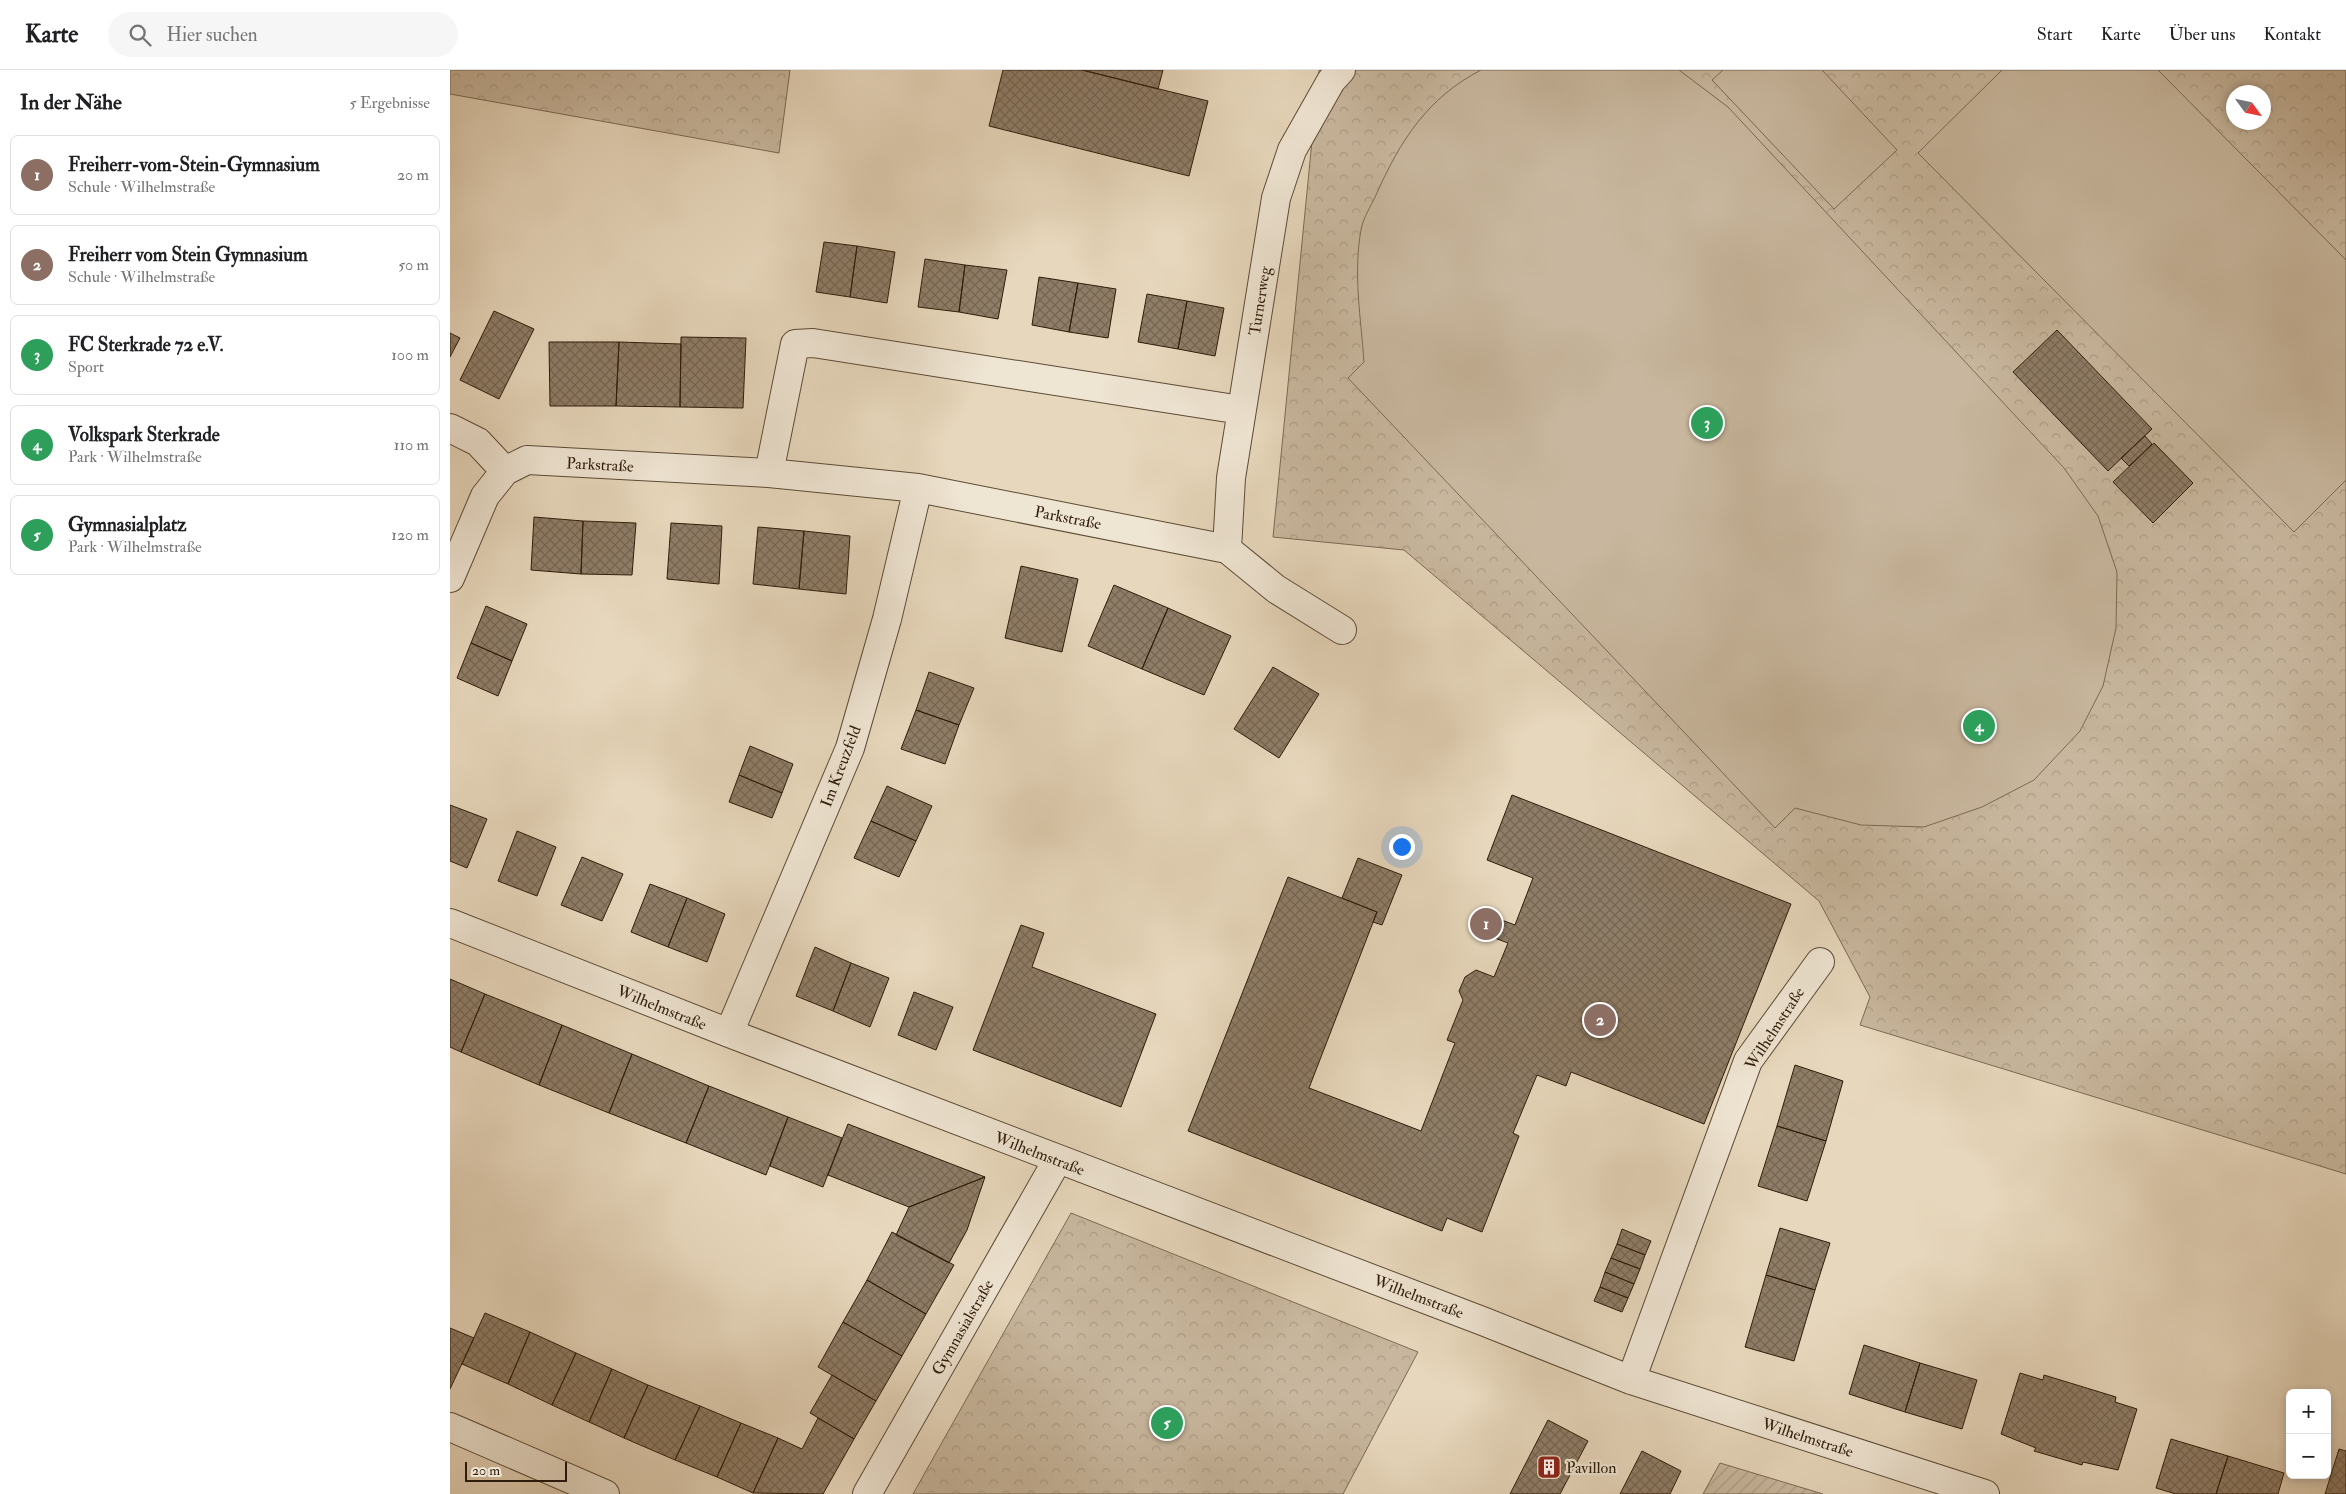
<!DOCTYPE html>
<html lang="de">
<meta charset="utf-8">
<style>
:root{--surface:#fff;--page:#f6f6f6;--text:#202124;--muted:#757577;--line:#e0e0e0;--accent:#7c3aed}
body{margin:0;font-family:"IM FELL Double Pica",serif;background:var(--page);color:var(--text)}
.controls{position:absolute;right:15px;bottom:15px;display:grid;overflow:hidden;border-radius:8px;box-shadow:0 2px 8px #0003}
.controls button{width:45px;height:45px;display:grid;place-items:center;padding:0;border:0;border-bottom:1px solid var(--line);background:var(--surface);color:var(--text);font:25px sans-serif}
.compass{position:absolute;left:1776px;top:15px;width:45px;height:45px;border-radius:50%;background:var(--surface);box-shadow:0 2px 8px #0003;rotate:123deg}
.scale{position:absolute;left:15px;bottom:12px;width:102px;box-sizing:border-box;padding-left:5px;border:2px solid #2f1c0a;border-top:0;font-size:14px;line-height:18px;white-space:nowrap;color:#2f1c0a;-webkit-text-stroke:4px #efe5d3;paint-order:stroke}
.you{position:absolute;left:951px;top:776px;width:18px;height:18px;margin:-12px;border:4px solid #fff;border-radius:50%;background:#1a73e8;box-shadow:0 0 0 8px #1a73e833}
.badge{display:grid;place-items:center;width:32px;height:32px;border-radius:50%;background:var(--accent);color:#fff;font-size:16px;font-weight:700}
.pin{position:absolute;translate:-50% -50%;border:2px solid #fff;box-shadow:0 1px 5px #0006}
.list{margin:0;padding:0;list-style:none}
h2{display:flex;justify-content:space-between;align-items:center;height:65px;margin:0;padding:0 20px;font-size:21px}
h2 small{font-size:16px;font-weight:400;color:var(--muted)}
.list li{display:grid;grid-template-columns:32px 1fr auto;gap:15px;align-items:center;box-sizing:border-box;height:80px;margin:0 10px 10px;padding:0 10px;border:1px solid var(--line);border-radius:8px}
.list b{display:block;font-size:19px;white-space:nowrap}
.list p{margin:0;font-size:16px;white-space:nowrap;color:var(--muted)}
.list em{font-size:16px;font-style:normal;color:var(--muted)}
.icon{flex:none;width:28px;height:28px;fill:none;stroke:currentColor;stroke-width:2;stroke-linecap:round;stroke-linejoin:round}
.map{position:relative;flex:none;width:1896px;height:1424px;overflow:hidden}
header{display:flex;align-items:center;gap:30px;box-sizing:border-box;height:70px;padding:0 25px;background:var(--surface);border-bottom:1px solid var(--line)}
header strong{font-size:24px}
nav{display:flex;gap:28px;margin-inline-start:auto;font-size:18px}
.search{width:350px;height:45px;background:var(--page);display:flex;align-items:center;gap:12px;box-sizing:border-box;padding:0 18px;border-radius:28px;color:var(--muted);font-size:19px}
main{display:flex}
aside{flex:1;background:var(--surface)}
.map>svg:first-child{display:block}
.forest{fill:url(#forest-crowns);stroke:#7c6a54;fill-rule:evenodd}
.garden{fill:url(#garden-furrows);stroke:#7c6a54}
.pitch{fill:#c8b79e;stroke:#7c6a54}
.building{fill:url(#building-cross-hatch);stroke:#2f1c0a}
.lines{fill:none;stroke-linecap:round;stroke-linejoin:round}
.street-casing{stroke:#5d4b36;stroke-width:30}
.street{stroke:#efe5d3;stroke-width:28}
.labels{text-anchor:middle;stroke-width:4.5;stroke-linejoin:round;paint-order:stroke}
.street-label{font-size:16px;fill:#2f1c0a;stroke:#efe5d3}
.poi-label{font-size:16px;fill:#2f1c0a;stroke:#efe5d3;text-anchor:start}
</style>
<header>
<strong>Karte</strong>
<div class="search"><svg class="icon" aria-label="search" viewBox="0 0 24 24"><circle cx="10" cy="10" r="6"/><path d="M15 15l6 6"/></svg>Hier suchen</div>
<nav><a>Start</a><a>Karte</a><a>Über uns</a><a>Kontakt</a></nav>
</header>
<main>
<aside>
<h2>In der Nähe<small>5 Ergebnisse</small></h2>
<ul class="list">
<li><span class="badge" style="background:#8d6e63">1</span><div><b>Freiherr-vom-Stein-Gymnasium</b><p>Schule · Wilhelmstraße</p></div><em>20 m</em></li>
<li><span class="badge" style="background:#8d6e63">2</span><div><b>Freiherr vom Stein Gymnasium</b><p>Schule · Wilhelmstraße</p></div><em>50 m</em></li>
<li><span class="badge" style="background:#2e9e5b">3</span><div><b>FC Sterkrade 72 e.V.</b><p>Sport</p></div><em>100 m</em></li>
<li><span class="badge" style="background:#2e9e5b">4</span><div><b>Volkspark Sterkrade</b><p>Park · Wilhelmstraße</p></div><em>110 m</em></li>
<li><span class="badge" style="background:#2e9e5b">5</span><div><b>Gymnasialplatz</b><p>Park · Wilhelmstraße</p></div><em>120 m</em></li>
</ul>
</aside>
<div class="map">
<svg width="1896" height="1424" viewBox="0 0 1896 1424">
<defs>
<pattern id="forest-crowns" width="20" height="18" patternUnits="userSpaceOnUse" patternTransform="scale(1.25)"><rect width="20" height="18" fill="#c8b79e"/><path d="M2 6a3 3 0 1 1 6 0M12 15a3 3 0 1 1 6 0" fill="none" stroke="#ac9d87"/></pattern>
<pattern id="garden-furrows" width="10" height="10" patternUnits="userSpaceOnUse" patternTransform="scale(1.25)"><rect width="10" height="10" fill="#c8b79e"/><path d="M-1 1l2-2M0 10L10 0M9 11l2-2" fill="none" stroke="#ac9d87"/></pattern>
<pattern id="building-cross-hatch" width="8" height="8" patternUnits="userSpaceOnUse" patternTransform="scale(1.25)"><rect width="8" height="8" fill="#8f7d67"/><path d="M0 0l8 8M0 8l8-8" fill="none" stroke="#756653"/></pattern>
</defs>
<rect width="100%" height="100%" fill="#e7d7bc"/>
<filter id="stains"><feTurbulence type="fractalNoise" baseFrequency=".004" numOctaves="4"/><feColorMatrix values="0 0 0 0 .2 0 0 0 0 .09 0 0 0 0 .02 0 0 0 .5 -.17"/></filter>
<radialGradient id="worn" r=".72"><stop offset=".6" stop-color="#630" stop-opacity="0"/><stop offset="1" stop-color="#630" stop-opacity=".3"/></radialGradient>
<path class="forest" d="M 0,0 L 340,0 L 329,83 L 0,24 Z
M 869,0 L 1896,0 L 1896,1104 L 1410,955 L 1420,927 L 1369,831 L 954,480 L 823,467 ZM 1784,22 L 1814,22 L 1814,52 L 1784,52 Z
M 621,1143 L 968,1282 L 893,1424 L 463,1424 Z"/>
<path class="garden" d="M 1270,1393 L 1373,1424 L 1253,1424 Z"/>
<path class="pitch" d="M 1031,0 L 1229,0 L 1278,37 L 1614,398 L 1648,446 L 1667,502 L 1666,558 L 1653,616 L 1630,661 L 1584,710 L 1532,737 L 1474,757 L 1411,755 L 1345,738 L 1325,758 L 898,308 L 914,292 C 911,249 903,203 911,160 C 913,148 921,136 926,125 C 950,71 977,28 1031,0 Z
M 1273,0 L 1372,0 L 1447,80 L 1384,139 L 1262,10 Z
M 1552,0 L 1708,0 L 1896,190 L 1896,410 L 1844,462 L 1468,83 Z"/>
<path class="building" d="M 553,0 L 632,0 L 758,31 L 739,106 L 539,56 Z
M 632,0 L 713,0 L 708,19 Z
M 374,172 L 407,176 L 400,227 L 366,222 Z
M 407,176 L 445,182 L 437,233 L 400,227 Z
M 475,189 L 515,195 L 509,242 L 468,237 Z
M 515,195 L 557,200 L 548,249 L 509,242 Z
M 589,207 L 628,213 L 619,262 L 582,255 Z
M 628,213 L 666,219 L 658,268 L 619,262 Z
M 697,224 L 737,231 L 728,279 L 688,272 Z
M 737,231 L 774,238 L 765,286 L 728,279 Z
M 44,241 L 84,259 L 49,329 L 10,310 Z
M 1607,260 L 1702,359 L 1658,401 L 1563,302 Z
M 0,263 L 10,268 L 0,287 Z
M 231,267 L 296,268 L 293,338 L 230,337 Z
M 99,272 L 169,272 L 166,336 L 100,336 Z
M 169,272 L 231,274 L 230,337 L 166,336 Z
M 1695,366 L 1702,374 L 1679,396 L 1671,388 Z
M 1704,373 L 1743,413 L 1703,453 L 1663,412 Z
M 84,447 L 133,451 L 131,504 L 81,500 Z
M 133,451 L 186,453 L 182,505 L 131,504 Z
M 221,453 L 272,456 L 269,514 L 217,509 Z
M 308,457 L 354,461 L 349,519 L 303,514 Z
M 354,461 L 400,466 L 396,524 L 349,519 Z
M 571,496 L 628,509 L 612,582 L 555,568 Z
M 664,515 L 718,538 L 692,599 L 638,576 Z
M 36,536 L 77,554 L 62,591 L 21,573 Z
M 718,538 L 781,566 L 754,625 L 692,599 Z
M 21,573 L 62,591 L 48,626 L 7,608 Z
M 823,597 L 869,624 L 829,688 L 784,659 Z
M 479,602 L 524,618 L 509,655 L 466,640 Z
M 466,640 L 509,655 L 495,694 L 451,679 Z
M 300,676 L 343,694 L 332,723 L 289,705 Z
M 289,705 L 332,723 L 322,748 L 279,732 Z
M 437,716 L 482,736 L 466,771 L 421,751 Z
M 1062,725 L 1341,834 L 1254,1054 L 1121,1002 L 1116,1016 L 1087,1005 L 1063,1063 L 1069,1066 L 1032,1162 L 997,1148 L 992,1161 L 738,1061 L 838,807 L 927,842 L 859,1018 L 971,1061 L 1005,973 L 997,970 L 1013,930 L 1009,921 L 1015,907 L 1026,900 L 1044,907 L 1058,873 L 1042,867 L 1049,849 L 1065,855 L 1083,808 L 1037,790 Z
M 0,735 L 37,749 L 17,798 L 0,791 Z
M 421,751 L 466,771 L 449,807 L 404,788 Z
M 67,761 L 106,777 L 87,826 L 48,811 Z
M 132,787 L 173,804 L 152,851 L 111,835 Z
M 908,788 L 952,805 L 932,855 L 923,852 L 927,842 L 892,828 Z
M 200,814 L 237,828 L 218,877 L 181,862 Z
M 237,828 L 275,844 L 257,892 L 218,877 Z
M 571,855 L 594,863 L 582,897 L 706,944 L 671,1037 L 523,980 Z
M 365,877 L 401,893 L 383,941 L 346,926 Z
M 401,893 L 439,908 L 420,957 L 383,941 Z
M 0,909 L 35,924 L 11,982 L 0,977 Z
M 464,922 L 503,937 L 486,980 L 448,965 Z
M 35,924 L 112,955 L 89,1015 L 11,982 Z
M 112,955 L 182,984 L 159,1043 L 89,1015 Z
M 182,984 L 259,1016 L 236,1073 L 159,1043 Z
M 1345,995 L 1393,1011 L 1376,1071 L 1327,1056 Z
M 259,1016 L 338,1047 L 316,1105 L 236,1073 Z
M 338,1047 L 392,1068 L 373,1117 L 320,1096 Z
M 398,1054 L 535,1107 L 459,1137 L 378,1105 Z
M 1327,1056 L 1376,1071 L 1357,1131 L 1308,1116 Z
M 535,1107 L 517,1160 L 499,1193 L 446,1165 L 459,1137 Z
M 1330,1158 L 1380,1173 L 1365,1220 L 1316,1205 Z
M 1172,1159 L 1201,1171 L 1195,1185 L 1167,1174 Z
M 442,1162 L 504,1195 L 476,1244 L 417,1210 Z
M 1167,1174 L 1195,1185 L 1190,1199 L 1161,1188 Z
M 1161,1188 L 1190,1199 L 1184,1214 L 1155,1202 Z
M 1155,1202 L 1184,1214 L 1178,1228 L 1150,1217 Z
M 1316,1205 L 1365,1220 L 1344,1291 L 1295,1277 Z
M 417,1210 L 476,1244 L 452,1286 L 393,1252 Z
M 1150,1217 L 1178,1228 L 1172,1242 L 1144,1231 Z
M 35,1243 L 80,1262 L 58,1314 L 12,1294 Z
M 393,1252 L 452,1286 L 426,1331 L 368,1297 Z
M 0,1258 L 24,1268 L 0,1319 Z
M 80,1262 L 126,1283 L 102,1335 L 58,1314 Z
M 1414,1275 L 1470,1293 L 1455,1342 L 1399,1324 Z
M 126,1283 L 162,1299 L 139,1352 L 102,1335 Z
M 1470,1293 L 1527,1310 L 1512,1359 L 1455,1342 Z
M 162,1299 L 198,1315 L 174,1368 L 139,1352 Z
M 1570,1303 L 1593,1310 L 1594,1305 L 1666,1327 L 1665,1332 L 1687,1339 L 1668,1400 L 1633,1392 L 1632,1395 L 1584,1381 L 1586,1378 L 1551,1364 Z
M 382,1305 L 426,1331 L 404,1369 L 360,1343 Z
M 198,1315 L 250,1336 L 225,1390 L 174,1368 Z
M 250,1336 L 291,1353 L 267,1407 L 225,1390 Z
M 368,1348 L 404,1369 L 373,1424 L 303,1423 L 328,1368 L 352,1379 Z
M 1098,1350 L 1138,1371 L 1110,1424 L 1060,1424 Z
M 291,1353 L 328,1368 L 303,1423 L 267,1407 Z
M 1721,1369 L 1778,1386 L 1766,1424 L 1726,1424 L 1706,1418 Z
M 1889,1379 L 1896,1381 L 1896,1424 L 1875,1424 Z
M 1192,1381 L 1231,1401 L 1220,1424 L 1170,1424 Z
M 1778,1386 L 1834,1403 L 1828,1424 L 1766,1424 Z"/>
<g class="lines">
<g class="street-casing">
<path id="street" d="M 0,358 L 28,372 L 55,401
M 319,403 L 345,274 L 363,273 L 791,340
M 777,479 L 781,408 L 826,128 L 842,80 L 881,11 L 891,0
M 0,508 L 35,426 L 55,401 L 77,390 L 319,403 L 468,418 L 777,479 L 826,519 L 892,560
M 0,853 L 279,963 L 1035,1252 L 1181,1310 L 1535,1424
M 279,963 L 400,678 L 437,549 L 468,418
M 1181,1310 L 1298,991 L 1370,892
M 0,1357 L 155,1424
M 417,1424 L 608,1089"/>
</g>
<use href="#street" class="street"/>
</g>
<defs>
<g id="building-square" transform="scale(1.25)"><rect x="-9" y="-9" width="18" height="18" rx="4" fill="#8f2418" stroke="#efe5d3"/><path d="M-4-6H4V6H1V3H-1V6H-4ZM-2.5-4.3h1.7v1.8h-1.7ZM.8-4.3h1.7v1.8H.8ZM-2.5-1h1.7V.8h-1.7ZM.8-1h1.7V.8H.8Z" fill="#fff"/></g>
</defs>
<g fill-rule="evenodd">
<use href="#building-square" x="1099" y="1397"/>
</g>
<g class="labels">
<g class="street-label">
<text transform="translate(809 231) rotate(-81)" y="6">Turnerweg</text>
<text transform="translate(150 394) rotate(3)" y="6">Parkstraße</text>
<text transform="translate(618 447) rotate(11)" y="6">Parkstraße</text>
<text transform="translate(390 696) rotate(-69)" y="6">Im Kreuzfeld</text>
<text transform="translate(212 937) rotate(22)" y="6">Wilhelmstraße</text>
<text transform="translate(1324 958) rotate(-57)" y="6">Wilhelmstraße</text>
<text transform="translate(590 1083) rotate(21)" y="6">Wilhelmstraße</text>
<text transform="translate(969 1226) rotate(21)" y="6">Wilhelmstraße</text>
<text transform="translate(512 1257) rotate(-60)" y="6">Gymnasialstraße</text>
<text transform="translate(1358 1367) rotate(18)" y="6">Wilhelmstraße</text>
</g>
<g class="poi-label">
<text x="1116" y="1403">Pavillon</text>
</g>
</g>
<rect width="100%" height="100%" filter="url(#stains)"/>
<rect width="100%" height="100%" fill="url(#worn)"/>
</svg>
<div class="controls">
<button>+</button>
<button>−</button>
</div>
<svg class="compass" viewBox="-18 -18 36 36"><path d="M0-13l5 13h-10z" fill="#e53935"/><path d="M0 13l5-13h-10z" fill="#757577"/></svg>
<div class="scale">20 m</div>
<div class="you"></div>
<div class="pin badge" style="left:1036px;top:854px;background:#8d6e63">1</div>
<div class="pin badge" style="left:1150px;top:950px;background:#8d6e63">2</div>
<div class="pin badge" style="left:1257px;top:353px;background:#2e9e5b">3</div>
<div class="pin badge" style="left:1529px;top:656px;background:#2e9e5b">4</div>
<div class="pin badge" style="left:717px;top:1353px;background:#2e9e5b">5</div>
</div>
</main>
